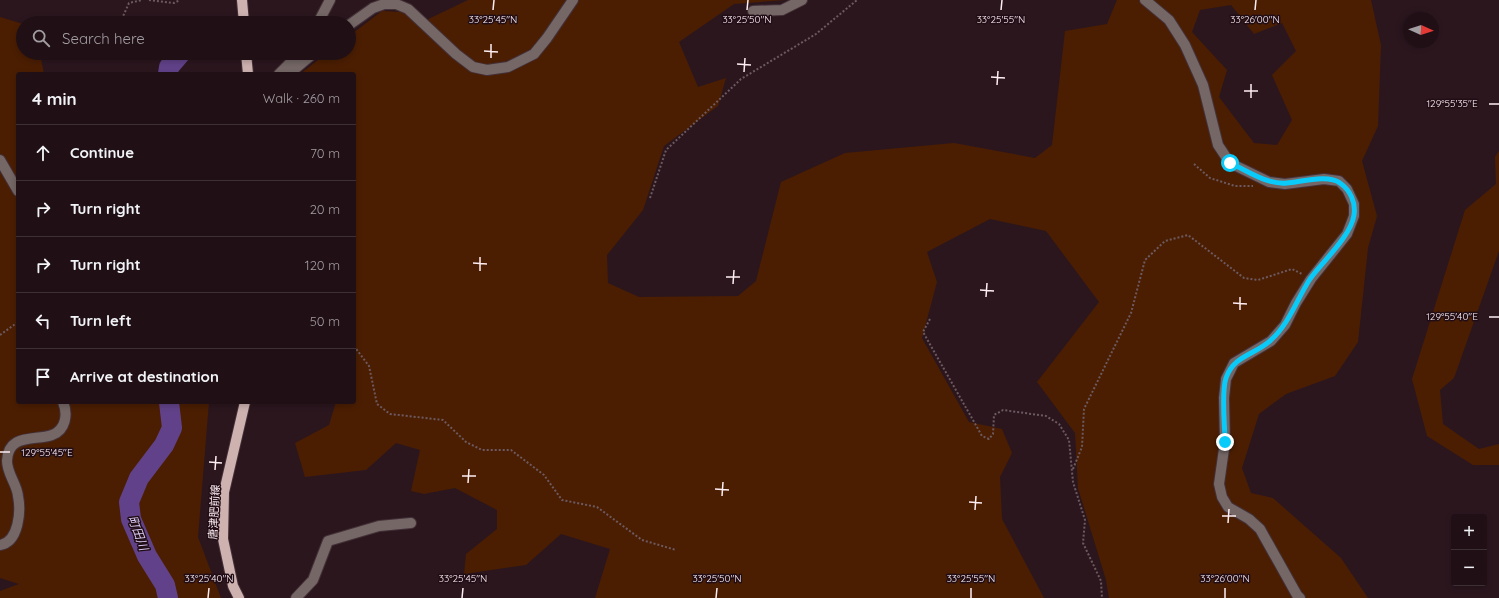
<!DOCTYPE html>
<meta charset="utf-8">
<style>
:root{--surface:#201016;--page:#2d1e23;--text:#f1f3f6;--muted:#a29da1;--line:#3d3035}
body{margin:0;font-family:Quicksand,"Noto Sans JP",sans-serif;background:var(--page);color:var(--text)}
.controls{position:absolute;right:12px;bottom:12px;display:grid;overflow:hidden;border-radius:4px;box-shadow:0 2px 6px #0003}
.controls button{width:36px;height:36px;display:grid;place-items:center;padding:0;border:0;border-bottom:1px solid var(--line);background:var(--surface);color:var(--text);font:20px sans-serif}
.compass{position:absolute;left:1403px;top:12px;width:36px;height:36px;border-radius:50%;background:var(--surface);box-shadow:0 2px 6px #0003;rotate:93deg}
.stop{position:absolute;width:12px;height:12px;margin:-9px;border:3px solid #0acafa;border-radius:50%;background:#fff}
.stop.end{background:#0acafa;border-color:#fff;box-shadow:0 1px 4px #0008}
.list{margin:0;padding:0;list-style:none}
h2{display:flex;justify-content:space-between;align-items:center;height:52px;margin:0;padding:0 16px;font-size:17px}
h2 small{font-size:13px;font-weight:400;color:var(--muted)}
.list li{display:grid;grid-template-columns:26px 1fr auto;gap:12px;align-items:center;box-sizing:border-box;height:56px;padding:0 16px;border-top:1px solid var(--line)}
.list b{display:block;font-size:15px;white-space:nowrap}
.list em{font-size:13px;font-style:normal;color:var(--muted)}
.icon{flex:none;width:22px;height:22px;fill:none;stroke:currentColor;stroke-width:2;stroke-linecap:round;stroke-linejoin:round}
.map{position:relative;flex:none;width:1499px;height:598px;overflow:hidden}
.search{position:absolute;background:var(--surface);box-shadow:0 2px 6px #0003;left:16px;top:16px;width:340px;height:44px;display:flex;align-items:center;gap:10px;box-sizing:border-box;padding:0 14px;border-radius:22px;color:var(--muted);font-size:15px}
.panel{position:absolute;background:var(--surface);box-shadow:0 2px 6px #0003;left:16px;top:72px;width:340px;height:332px;border-radius:4px}
.map>svg:first-child{display:block}
.green{fill:#4b1e02;fill-rule:evenodd}
.lines{fill:none;stroke-linecap:round;stroke-linejoin:round}
.river{stroke:#61428a;stroke-width:20}
.minor-casing{stroke:#443038;stroke-width:12}
.primary-casing{stroke:#443038;stroke-width:12}
.path{stroke:#6d5a61;stroke-width:2;stroke-dasharray:2 2;stroke-linecap:butt}
.minor{stroke:#746766;stroke-width:10}
.primary{stroke:#cdb2b0;stroke-width:10}
.route{stroke:#0acafa;stroke-width:5}
.ticks{fill:none;stroke:#feeef3;stroke-width:1.5}
.labels{text-anchor:middle;stroke-width:3;stroke-linejoin:round;paint-order:stroke}
.street-label{font-size:11px;fill:#feeef3;stroke:#210d15}
.water-label{font-size:12px;font-style:italic;fill:#d8c9f2;stroke:#210d15}
.ticks-label{font-size:10px;text-anchor:middle;fill:#feeef3;stroke:#210d15;stroke-width:3;stroke-linejoin:round;paint-order:stroke}
</style>
<div class="map">
<svg width="1499" height="598" viewBox="0 0 1499 598">
<rect width="100%" height="100%" fill="#2b161e"/>
<path class="green" d="M 468,0 L 785,0 L 734,4 L 679,42 L 698,87 L 726,78 L 718,106 L 664,146 L 643,210 L 607,255 L 608,283 L 639,297 L 738,296 L 756,281 L 781,182 L 845,153 L 954,143 L 1035,158 L 1052,145 L 1065,31 L 1107,24 L 1117,0 L 1371,0 L 1381,45 L 1378,126 L 1362,161 L 1377,216 L 1368,248 L 1358,342 L 1335,376 L 1286,394 L 1259,414 L 1242,468 L 1251,493 L 1273,498 L 1341,558 L 1368,598 L 1109,598 L 1106,580 L 1078,488 L 1075,433 L 1037,382 L 1099,302 L 1046,231 L 990,219 L 927,252 L 937,282 L 922,338 L 969,422 L 1002,429 L 1012,453 L 1000,477 L 1002,519 L 1044,598 L 595,598 L 610,549 L 561,534 L 526,565 L 464,574 L 466,554 L 497,529 L 497,510 L 455,488 L 424,494 L 411,491 L 420,450 L 396,443 L 366,470 L 305,477 L 295,443 L 329,425 L 336,402 L 354,402 L 354,74 L 300,74 L 327,53 L 349,53 L 349,36 L 382,11 L 402,12 L 418,24 ZM 1231,5 L 1254,34 L 1282,23 L 1296,51 L 1272,75 L 1292,120 L 1277,145 L 1254,143 L 1219,97 L 1227,70 L 1192,32 L 1200,10 Z
M 0,17 L 23,24 L 23,53 L 40,53 L 44,74 L 18,74 L 18,402 L 209,402 L 198,537 L 221,598 L 0,598 L 0,591 L 19,584 L 0,578 Z
M 1499,151 L 1499,251 L 1454,378 L 1440,390 L 1443,424 L 1479,449 L 1499,444 L 1499,465 L 1473,465 L 1427,436 L 1412,379 L 1465,210 L 1496,184 L 1495,157 Z"/>
<g class="lines">
<path class="river" d="M 168,74 L 169,67 L 181,53
M 168,598 L 165,585 L 147,556 L 131,519 L 129,502 L 139,478 L 164,445 L 172,428 L 169,402"/>
<g class="minor-casing">
<path id="minor" d="M 1145,0 L 1169,20 L 1185,45 L 1203,85 L 1218,145 L 1230,163 L 1269,182 L 1285,184 L 1324,179 L 1339,181 L 1347,189 L 1354,204 L 1354,216 L 1347,234 L 1311,279 L 1296,303 L 1285,325 L 1271,341 L 1234,363 L 1226,379 L 1224,398 L 1225,442 L 1219,484 L 1222,497 L 1228,507 L 1249,519 L 1260,529 L 1297,595 L 1300,598
M 753,11 L 782,10 L 802,0
M 318,23 L 330,0
M 349,25 L 373,8 L 384,4 L 396,4 L 408,9 L 456,54 L 473,67 L 487,70 L 508,67 L 534,54 L 547,38 L 573,0
M 279,74 L 300,53
M 289,74 L 314,53
M 0,160 L 18,191
M 0,545 C 19,542 21,511 18,496 C 17,484 7,474 7,461 C 8,433 35,441 52,435 C 66,430 68,414 63,402
M 296,598 L 313,580 L 328,541 L 379,526 L 411,523"/>
</g>
<g class="primary-casing">
<path id="primary" d="M 242,0 L 244,23
M 246,53 L 248,74
M 239,598 L 233,586 L 223,539 L 224,492 L 245,402"/>
</g>
<path class="path" d="M 149,0 L 174,3 L 180,0
M 120,23 L 129,3 L 142,0
M 1194,164 L 1210,178 L 1235,186 L 1253,186
M 650,198 L 666,150 L 741,79 L 816,34 L 857,0
M 930,319 L 923,332 L 982,436 L 989,439 L 993,434 L 994,415 L 1003,410 L 1046,416 L 1059,424 L 1069,440 L 1073,482 L 1085,520 L 1083,543 L 1101,581 L 1102,598
M 0,335 L 18,322
M 354,346 L 369,366 L 377,404 L 390,414 L 443,420 L 466,442 L 482,450 L 511,450 L 544,475 L 562,500 L 597,507 L 642,540 L 676,550
M 1073,469 L 1082,447 L 1084,409 L 1131,313 L 1145,260 L 1165,241 L 1188,235 L 1244,278 L 1258,280 L 1292,269 L 1302,274"/>
<use href="#minor" class="minor"/>
<use href="#primary" class="primary"/>
</g>
<g class="lines">
<path class="route" d="M 1225,442 C 1225,426 1221,393 1226,378 C 1234,355 1255,355 1271,340 C 1289,324 1297,299 1310,279 C 1323,261 1351,236 1354,215 C 1356,202 1350,190 1340,183 C 1328,174 1301,182 1287,183 C 1267,185 1248,171 1230,163"/>
</g>
<path class="ticks" d="M 493,10 L 494,0M 747,10 L 748,0M 1001,10 L 1002,0M 1255,10 L 1256,0M 484,51 L 498,52M 491,58 L 491,44M 737,64 L 751,65M 744,72 L 745,58M 991,77 L 1005,78M 997,85 L 998,71M 1244,91 L 1258,91M 1251,98 L 1251,84M 1489,104 L 1499,104M 473,263 L 487,264M 480,271 L 480,257M 726,277 L 740,277M 733,284 L 734,270M 980,290 L 994,291M 986,297 L 987,283M 1233,303 L 1247,304M 1240,310 L 1240,297M 1489,317 L 1499,317M 0,452 L 10,452M 209,462 L 222,463M 215,470 L 216,456M 462,476 L 476,476M 468,483 L 469,469M 715,489 L 729,490M 722,496 L 723,482M 969,502 L 982,503M 975,510 L 976,496M 1222,516 L 1236,516M 1228,523 L 1229,509M 208,598 L 209,588M 462,598 L 463,588M 716,598 L 717,588M 971,598 L 971,588M 1225,598 L 1225,588"/>
<g class="labels">
<g class="street-label">
<text transform="translate(214 512) rotate(-87)" y="4">唐津肥前線</text>
</g>
<g class="water-label">
<text transform="translate(138 533) rotate(70)" y="4">町田川</text>
</g>
</g>
<g class="ticks-label">
<text x="493" y="23">33°25'45"N</text>
<text x="747" y="23">33°25'50"N</text>
<text x="1001" y="23">33°25'55"N</text>
<text x="1255" y="23">33°26'00"N</text>
<text x="1452" y="107">129°55'35"E</text>
<text x="1452" y="320">129°55'40"E</text>
<text x="47" y="456">129°55'45"E</text>
<text x="209" y="582">33°25'40"N</text>
<text x="463" y="582">33°25'45"N</text>
<text x="717" y="582">33°25'50"N</text>
<text x="971" y="582">33°25'55"N</text>
<text x="1225" y="582">33°26'00"N</text>
</g>
</svg>
<div class="controls">
<button>+</button>
<button>−</button>
</div>
<svg class="compass" viewBox="-18 -18 36 36"><path d="M0-13l5 13h-10z" fill="#e53935"/><path d="M0 13l5-13h-10z" fill="#a29da1"/></svg>
<div class="stop" style="left:1230px;top:163px"></div>
<div class="stop end" style="left:1225px;top:442px"></div>
<div class="search"><svg class="icon" aria-label="search" viewBox="0 0 24 24"><circle cx="10" cy="10" r="6"/><path d="M15 15l6 6"/></svg>Search here</div>
<section class="panel">
<h2>4 min<small>Walk · 260 m</small></h2>
<ul class="list">
<li><svg class="icon" aria-label="ahead" viewBox="0 0 24 24"><path d="M12 20V5M6 11l6-6 6 6"/></svg><div><b>Continue</b></div><em>70 m</em></li>
<li><svg class="icon" aria-label="right" viewBox="0 0 24 24"><path d="M7 20v-9h11M14 6l5 5-5 5"/></svg><div><b>Turn right</b></div><em>20 m</em></li>
<li><svg class="icon" aria-label="right" viewBox="0 0 24 24"><path d="M7 20v-9h11M14 6l5 5-5 5"/></svg><div><b>Turn right</b></div><em>120 m</em></li>
<li><svg class="icon" aria-label="left" viewBox="0 0 24 24"><path d="M17 20v-9H6M10 6l-5 5 5 5"/></svg><div><b>Turn left</b></div><em>50 m</em></li>
<li><svg class="icon" aria-label="arrive" viewBox="0 0 24 24"><path d="M6 21V4h12l-3 4 3 4H6"/></svg><div><b>Arrive at destination</b></div></li>
</ul>
</section>
</div>
